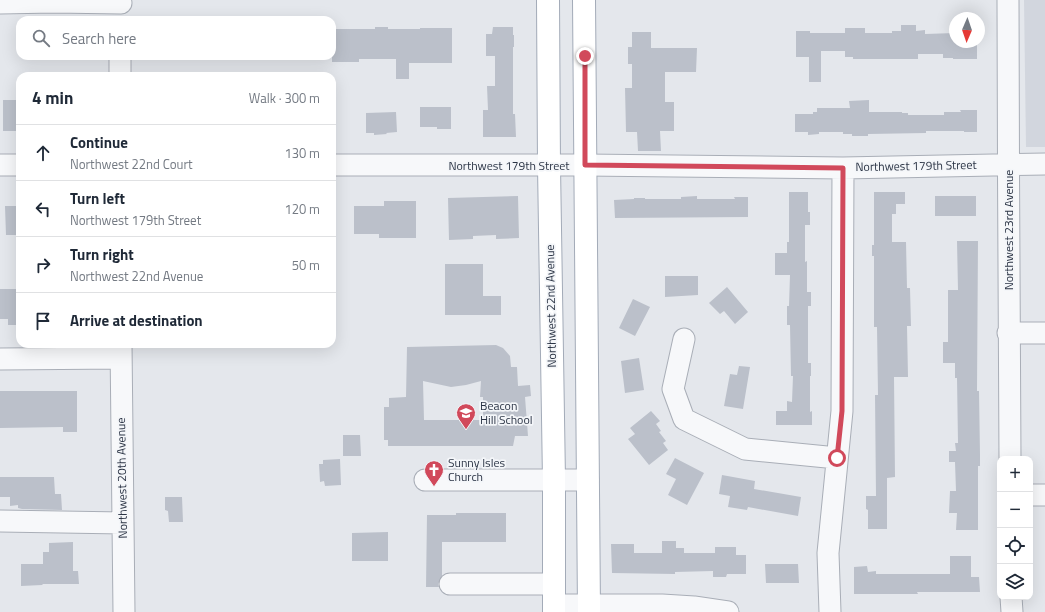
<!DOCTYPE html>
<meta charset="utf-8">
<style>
:root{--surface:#fff;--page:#f6f6f7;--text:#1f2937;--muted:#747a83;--line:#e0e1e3}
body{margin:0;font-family:"Titillium Web",sans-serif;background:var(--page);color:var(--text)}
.controls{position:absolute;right:12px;bottom:12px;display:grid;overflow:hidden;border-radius:8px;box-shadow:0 4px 16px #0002}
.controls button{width:36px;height:36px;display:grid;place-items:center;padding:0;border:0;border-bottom:1px solid var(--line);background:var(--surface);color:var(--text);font:20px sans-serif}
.compass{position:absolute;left:949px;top:12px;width:36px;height:36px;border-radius:50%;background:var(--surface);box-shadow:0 4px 16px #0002;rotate:182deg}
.stop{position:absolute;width:12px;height:12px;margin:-9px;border:3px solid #d1495b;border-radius:50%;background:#fff}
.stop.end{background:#d1495b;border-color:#fff;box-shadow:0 1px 4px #0008}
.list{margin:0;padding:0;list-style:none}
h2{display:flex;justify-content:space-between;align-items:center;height:52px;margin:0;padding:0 16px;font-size:17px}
h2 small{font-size:13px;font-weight:400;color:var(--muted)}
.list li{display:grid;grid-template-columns:26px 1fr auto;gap:12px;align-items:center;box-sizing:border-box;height:56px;padding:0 16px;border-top:1px solid var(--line)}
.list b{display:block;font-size:15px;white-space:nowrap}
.list p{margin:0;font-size:13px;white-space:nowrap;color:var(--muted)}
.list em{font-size:13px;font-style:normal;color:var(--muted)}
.icon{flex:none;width:22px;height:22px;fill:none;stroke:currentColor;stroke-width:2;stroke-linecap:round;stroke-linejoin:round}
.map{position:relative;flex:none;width:1045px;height:612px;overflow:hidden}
.search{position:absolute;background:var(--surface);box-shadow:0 4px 16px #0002;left:16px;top:16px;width:320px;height:44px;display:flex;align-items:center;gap:10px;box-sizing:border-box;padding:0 14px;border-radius:12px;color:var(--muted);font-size:15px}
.panel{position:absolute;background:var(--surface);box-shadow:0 4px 16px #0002;left:16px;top:72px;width:320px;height:276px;border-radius:12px}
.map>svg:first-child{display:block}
.built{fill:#d2d6de}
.building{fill:#bbc0ca;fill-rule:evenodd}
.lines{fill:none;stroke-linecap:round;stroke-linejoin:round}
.minor-casing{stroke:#a9aeb7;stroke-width:23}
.major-casing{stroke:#a3abb8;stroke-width:24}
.minor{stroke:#f7f8fa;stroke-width:21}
.major{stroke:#fff;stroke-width:22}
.route{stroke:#d1495b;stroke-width:5}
.labels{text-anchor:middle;stroke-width:3.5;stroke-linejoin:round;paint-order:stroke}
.street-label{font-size:12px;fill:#2b3445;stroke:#f4f6f9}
.poi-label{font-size:12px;fill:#2b3445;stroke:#f4f6f9;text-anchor:start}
</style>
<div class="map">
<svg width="1045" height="612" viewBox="0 0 1045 612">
<rect width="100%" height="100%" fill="#e4e7ec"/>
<path class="built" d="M 1024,0 L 1045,0 L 1045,147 L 1026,147 Z"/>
<path class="building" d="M 901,25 L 916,25 L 916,31 L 925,30 L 925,34 L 955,33 L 955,42 L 977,42 L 977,59 L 953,59 L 953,58 L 943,58 L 943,54 L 918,54 L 918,59 L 853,59 L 853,57 L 845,57 L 845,51 L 821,51 L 821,82 L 809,82 L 809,57 L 796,57 L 796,31 L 810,31 L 810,33 L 845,33 L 845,28 L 865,28 L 865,33 L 892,33 L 892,31 L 901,31 Z
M 375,27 L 388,27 L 388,29 L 420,29 L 420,28 L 452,28 L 452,63 L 409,63 L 409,79 L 396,79 L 396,59 L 359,59 L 359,62 L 332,62 L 332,29 L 375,29 Z
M 493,27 L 513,27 L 513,35 L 514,35 L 514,47 L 513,47 L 513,114 L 515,114 L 516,137 L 483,137 L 483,110 L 488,110 L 487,86 L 495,86 L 495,56 L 486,56 L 486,34 L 492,34 Z
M 632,32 L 651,32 L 651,48 L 697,48 L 696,72 L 665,72 L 665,102 L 674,102 L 674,131 L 660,131 L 661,151 L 638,151 L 637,132 L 626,132 L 625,88 L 632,88 L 632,64 L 628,64 L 628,47 L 632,47 Z
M 3,100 L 20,100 L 20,131 L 3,131 Z
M 869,100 L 869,112 L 902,112 L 902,113 L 908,113 L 908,115 L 944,115 L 944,112 L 961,112 L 960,110 L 977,110 L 977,132 L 964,132 L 964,131 L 926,131 L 926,133 L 868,134 L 868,136 L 852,136 L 852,134 L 843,134 L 843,132 L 819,132 L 819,134 L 808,135 L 808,132 L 795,132 L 795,114 L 813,114 L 813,112 L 817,112 L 817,108 L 850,108 L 849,101 Z
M 420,107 L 451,107 L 451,129 L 437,129 L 437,127 L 420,127 Z
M 396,112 L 397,132 L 386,133 L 387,134 L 374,135 L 374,133 L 366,133 L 366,113 Z
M 789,192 L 808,192 L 808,212 L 810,212 L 810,225 L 805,225 L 805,262 L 807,261 L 807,292 L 811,292 L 811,306 L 808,306 L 808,363 L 811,363 L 811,376 L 810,376 L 810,412 L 812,411 L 812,425 L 776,425 L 776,411 L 787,411 L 787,401 L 792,402 L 793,376 L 791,376 L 790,325 L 787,325 L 787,306 L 789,306 L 790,275 L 775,275 L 775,253 L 787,253 L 787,242 L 789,242 Z
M 874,192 L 905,192 L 905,204 L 896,204 L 896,214 L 892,214 L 892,242 L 906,242 L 907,288 L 910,288 L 911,326 L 907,326 L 908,377 L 894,377 L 895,477 L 887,478 L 887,529 L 868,529 L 868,510 L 866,509 L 866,496 L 876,496 L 875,395 L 878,395 L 877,327 L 874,327 L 874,256 L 872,256 L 872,245 L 874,245 Z
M 518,196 L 519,238 L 496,239 L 496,235 L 473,236 L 473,239 L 449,240 L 448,198 Z
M 697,196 L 697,199 L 735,199 L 734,197 L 748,197 L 748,217 L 615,218 L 614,200 L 634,199 L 634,198 L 645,198 L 645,199 L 681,199 L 681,197 Z
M 935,196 L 976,196 L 976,216 L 935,216 Z
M 384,201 L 416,201 L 416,238 L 379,238 L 379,234 L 354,234 L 354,206 L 384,206 Z
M 5,206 L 20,206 L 20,235 L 6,235 Z
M 957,241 L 978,241 L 977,391 L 979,391 L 980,455 L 980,466 L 978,466 L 978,530 L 956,530 L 957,513 L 949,513 L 950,491 L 956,491 L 955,462 L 949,462 L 949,451 L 956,451 L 955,443 L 958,443 L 957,378 L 955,378 L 955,363 L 943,363 L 943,342 L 948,342 L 948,290 L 958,290 Z
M 445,264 L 483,264 L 483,296 L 501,296 L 501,315 L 445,315 Z
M 665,276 L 698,276 L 698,295 L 665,297 Z
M 727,287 L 748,312 L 735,324 L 724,311 L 720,314 L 709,303 Z
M 0,289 L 20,289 L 20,325 L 8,325 L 8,319 L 0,319 Z
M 633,299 L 650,307 L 635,336 L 619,328 Z
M 496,345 L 503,348 L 510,356 L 511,367 L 517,367 L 518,386 L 530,385 L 531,396 L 525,397 L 528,436 L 515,436 L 513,446 L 388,446 L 388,440 L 384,440 L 384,407 L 389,407 L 389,398 L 406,397 L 407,347 ZM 423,381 L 451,387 L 466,385 L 481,381 L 480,397 L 483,397 L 483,420 L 424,420 Z
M 639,358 L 644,390 L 625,393 L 621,361 Z
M 739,366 L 750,367 L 743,409 L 724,406 L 730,374 L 737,375 Z
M 0,391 L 77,391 L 77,432 L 63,432 L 63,427 L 0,428 Z
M 651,411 L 660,421 L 656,424 L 661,431 L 659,432 L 666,441 L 663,443 L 668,450 L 649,465 L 628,439 L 635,434 L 630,428 Z
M 343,435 L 360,435 L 361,456 L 343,456 Z
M 675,458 L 704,473 L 687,505 L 668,495 L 676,479 L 666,474 Z
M 340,459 L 341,485 L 325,486 L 324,481 L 320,482 L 319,464 L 323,464 L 323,460 Z
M 722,475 L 755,481 L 754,489 L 801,497 L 798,516 L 748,507 L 747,510 L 728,507 L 730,496 L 719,494 Z
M 0,477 L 54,477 L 55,494 L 61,494 L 62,510 L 22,509 L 18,508 L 18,505 L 10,506 L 10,497 L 0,497 Z
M 165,497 L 182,497 L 183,522 L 169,522 L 168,511 L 165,510 Z
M 456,513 L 506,513 L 506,542 L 442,542 L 442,576 L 438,584 L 439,587 L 426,587 L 427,515 L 456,515 Z
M 388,532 L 388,561 L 352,561 L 352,533 Z
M 662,541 L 676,541 L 676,548 L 684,548 L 684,553 L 715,553 L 715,547 L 736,547 L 736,555 L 746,555 L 746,574 L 727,574 L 726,577 L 713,577 L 713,571 L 675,572 L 675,574 L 612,573 L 611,544 L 634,544 L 634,553 L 662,553 Z
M 73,542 L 73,571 L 78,571 L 79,584 L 43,584 L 42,585 L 21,586 L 21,564 L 43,564 L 43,552 L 49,552 L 49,543 Z
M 950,556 L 971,556 L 971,577 L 979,577 L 980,592 L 917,592 L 918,594 L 854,594 L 854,567 L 867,566 L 868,572 L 876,571 L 876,574 L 950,574 Z
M 765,564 L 798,564 L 799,583 L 766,583 Z"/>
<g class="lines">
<g class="minor-casing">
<path id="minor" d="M 1008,0 C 1009,153 1008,306 1010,459
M 0,3 L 54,2 L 121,3
M 120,76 L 120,56
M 0,165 L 20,165
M 332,165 L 585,165 L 843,168 L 1045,164
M 1008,333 L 1045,333
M 684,339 L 673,389 L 684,419 L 745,449 L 837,458
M 121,344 L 124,612
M 0,359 L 121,358
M 425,480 L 588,480
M 1030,495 L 1045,495
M 0,521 L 123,523
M 450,584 L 554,584
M 1011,597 L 1012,612
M 554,605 L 662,605 L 694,607 L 728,612
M 830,612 L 828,553 L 842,411 L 843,168"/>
</g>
<g class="major-casing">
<path id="major" d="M 548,0 L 549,166 L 554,480 L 554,612
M 584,0 L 589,612"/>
</g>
<use href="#minor" class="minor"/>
<use href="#major" class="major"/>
</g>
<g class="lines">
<path class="route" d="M 585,56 L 585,165 L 843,168 L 842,411 L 837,458"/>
</g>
<defs>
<g id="school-pin" transform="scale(1)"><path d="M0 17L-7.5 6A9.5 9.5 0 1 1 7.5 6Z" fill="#d1495b" stroke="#f4f6f9"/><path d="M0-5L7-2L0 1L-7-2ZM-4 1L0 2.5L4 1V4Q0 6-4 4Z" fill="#fff"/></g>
<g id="church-pin" transform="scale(1)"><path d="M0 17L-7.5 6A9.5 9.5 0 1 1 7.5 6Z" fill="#d1495b" stroke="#f4f6f9"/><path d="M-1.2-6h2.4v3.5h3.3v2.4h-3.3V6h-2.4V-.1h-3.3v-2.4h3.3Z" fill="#fff"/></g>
</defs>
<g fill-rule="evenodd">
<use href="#school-pin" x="466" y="413"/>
<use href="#church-pin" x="434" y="470"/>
</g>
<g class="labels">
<g class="street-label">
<text x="509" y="170">Northwest 179th Street</text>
<text transform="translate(916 166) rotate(-1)" y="4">Northwest 179th Street</text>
<text transform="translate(1009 230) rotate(-90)" y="4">Northwest 23rd Avenue</text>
<text transform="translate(551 306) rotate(-91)" y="4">Northwest 22nd Avenue</text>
<text transform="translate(122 478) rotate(-91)" y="4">Northwest 20th Avenue</text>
</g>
<g class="poi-label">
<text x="480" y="410">Beacon<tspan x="480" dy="14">Hill School</tspan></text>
<text x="448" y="467">Sunny Isles<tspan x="448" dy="14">Church</tspan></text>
</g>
</g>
</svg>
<div class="controls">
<button>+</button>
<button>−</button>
<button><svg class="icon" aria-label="locate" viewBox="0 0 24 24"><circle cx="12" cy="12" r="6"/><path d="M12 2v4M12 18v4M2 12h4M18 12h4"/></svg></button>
<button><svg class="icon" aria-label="layers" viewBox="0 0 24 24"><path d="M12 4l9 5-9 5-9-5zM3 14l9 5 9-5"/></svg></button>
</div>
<svg class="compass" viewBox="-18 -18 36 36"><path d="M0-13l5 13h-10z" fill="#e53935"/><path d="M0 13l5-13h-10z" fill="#747a83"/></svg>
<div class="stop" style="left:837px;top:458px"></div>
<div class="stop end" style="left:585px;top:56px"></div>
<div class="search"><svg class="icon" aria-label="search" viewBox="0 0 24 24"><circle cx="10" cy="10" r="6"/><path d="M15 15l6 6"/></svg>Search here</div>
<section class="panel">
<h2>4 min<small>Walk · 300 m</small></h2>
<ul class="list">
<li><svg class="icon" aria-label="ahead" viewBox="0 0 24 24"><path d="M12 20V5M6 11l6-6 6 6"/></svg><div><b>Continue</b><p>Northwest 22nd Court</p></div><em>130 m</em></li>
<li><svg class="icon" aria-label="left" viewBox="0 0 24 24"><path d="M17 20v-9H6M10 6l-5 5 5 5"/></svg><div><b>Turn left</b><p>Northwest 179th Street</p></div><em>120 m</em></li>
<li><svg class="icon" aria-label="right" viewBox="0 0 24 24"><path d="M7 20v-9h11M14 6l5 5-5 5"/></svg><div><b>Turn right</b><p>Northwest 22nd Avenue</p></div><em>50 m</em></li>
<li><svg class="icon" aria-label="arrive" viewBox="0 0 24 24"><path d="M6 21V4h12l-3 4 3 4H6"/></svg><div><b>Arrive at destination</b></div></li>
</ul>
</section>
</div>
